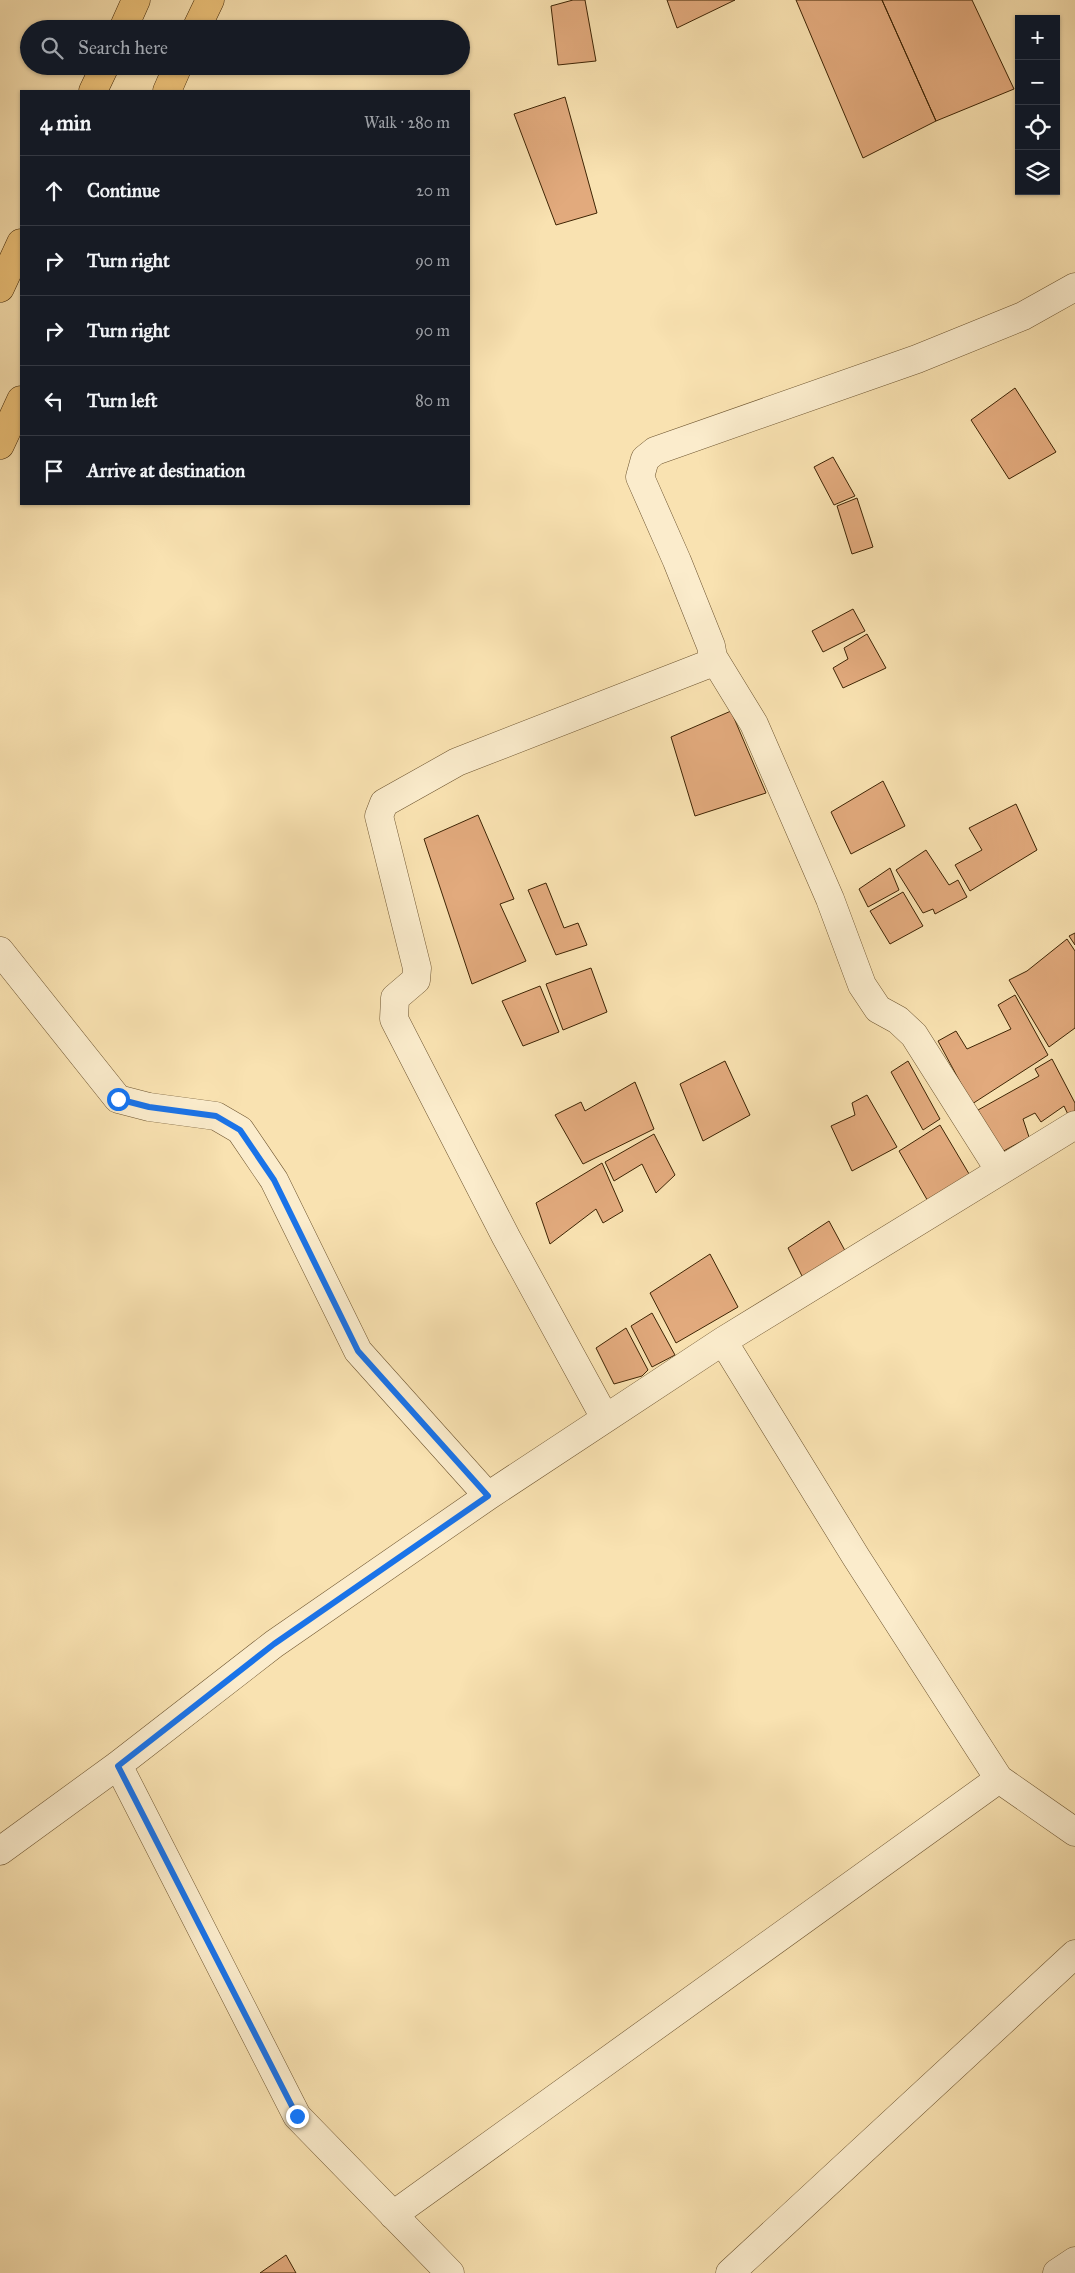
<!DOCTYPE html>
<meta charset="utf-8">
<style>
:root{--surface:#171b24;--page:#20242c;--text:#f1f3f6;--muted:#9ea1a6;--line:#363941}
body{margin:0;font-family:"IM FELL Great Primer",serif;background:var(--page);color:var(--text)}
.controls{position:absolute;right:15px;top:15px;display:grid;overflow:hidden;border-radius:0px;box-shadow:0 1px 4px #0004}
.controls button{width:45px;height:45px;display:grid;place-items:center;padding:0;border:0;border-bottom:1px solid var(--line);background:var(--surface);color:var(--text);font:25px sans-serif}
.stop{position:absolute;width:15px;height:15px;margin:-11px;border:4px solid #1a73e8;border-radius:50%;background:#fff}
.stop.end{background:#1a73e8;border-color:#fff;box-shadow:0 1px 5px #0008}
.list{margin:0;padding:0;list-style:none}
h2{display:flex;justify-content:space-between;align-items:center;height:65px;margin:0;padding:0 20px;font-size:21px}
h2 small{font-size:16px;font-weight:400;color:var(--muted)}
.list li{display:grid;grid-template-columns:32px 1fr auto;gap:15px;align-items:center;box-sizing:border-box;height:70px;padding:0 20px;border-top:1px solid var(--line)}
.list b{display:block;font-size:19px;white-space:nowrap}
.list em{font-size:16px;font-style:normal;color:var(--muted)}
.icon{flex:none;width:28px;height:28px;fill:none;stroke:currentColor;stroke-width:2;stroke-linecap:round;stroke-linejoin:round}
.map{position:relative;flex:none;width:1075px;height:2273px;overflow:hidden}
.search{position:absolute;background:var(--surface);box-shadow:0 1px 4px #0004;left:20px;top:20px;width:450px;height:55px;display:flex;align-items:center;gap:12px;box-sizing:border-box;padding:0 18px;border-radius:28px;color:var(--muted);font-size:19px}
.panel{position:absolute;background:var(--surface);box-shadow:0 1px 4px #0004;left:20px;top:90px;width:450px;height:415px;border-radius:0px}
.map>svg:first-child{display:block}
.building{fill:#e2aa7d;stroke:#3e2404}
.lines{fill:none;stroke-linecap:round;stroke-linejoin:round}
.minor-casing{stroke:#6d542f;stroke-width:29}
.highway-casing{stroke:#3e2404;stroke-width:29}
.minor{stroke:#fbeccc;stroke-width:28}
.highway{stroke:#ecc178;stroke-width:28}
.route{stroke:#1a73e8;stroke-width:6}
</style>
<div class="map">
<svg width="1075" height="2273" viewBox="0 0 1075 2273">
<rect width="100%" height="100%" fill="#f9e2b1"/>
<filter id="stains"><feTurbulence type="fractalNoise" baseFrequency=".004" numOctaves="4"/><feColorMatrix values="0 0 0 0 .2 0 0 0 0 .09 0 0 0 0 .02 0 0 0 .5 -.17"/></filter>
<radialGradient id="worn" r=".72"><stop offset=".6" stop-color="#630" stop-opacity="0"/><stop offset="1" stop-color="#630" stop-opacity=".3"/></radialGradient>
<path class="building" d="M 573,0 L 585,0 L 596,61 L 558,65 L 551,6 Z
M 667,0 L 735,0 L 677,28 Z
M 796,0 L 882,0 L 936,121 L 863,158 Z
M 882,0 L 972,0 L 1014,89 L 936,121 Z
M 565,97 L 597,213 L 556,225 L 514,114 Z
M 1015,388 L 1056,452 L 1009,479 L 971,420 Z
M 833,457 L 855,496 L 834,505 L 814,467 Z
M 857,498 L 873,547 L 852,554 L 837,506 Z
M 853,609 L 865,631 L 823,652 L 812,631 Z
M 867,634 L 886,668 L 843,688 L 833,668 L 848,659 L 844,648 Z
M 731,711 L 766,793 L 695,816 L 671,737 Z
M 883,781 L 905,826 L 851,854 L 831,812 Z
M 1016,804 L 1037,850 L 970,891 L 955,865 L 982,850 L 969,828 Z
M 478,815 L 514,899 L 500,904 L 526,961 L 472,984 L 424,839 Z
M 926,850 L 949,885 L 958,880 L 967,897 L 935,914 L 933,909 L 923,913 L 896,870 Z
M 890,868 L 899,890 L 868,907 L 859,889 Z
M 546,883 L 564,928 L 578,923 L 587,945 L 556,955 L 528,890 Z
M 903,892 L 923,926 L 890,944 L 870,911 Z
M 1075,933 L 1075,945 L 1069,936 Z
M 1067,939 L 1075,951 L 1075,1028 L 1049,1047 L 1009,980 L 1027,971 Z
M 591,968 L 607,1012 L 563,1030 L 546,984 Z
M 540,986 L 559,1032 L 523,1046 L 502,1001 Z
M 1015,995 L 1048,1055 L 972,1104 L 938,1041 L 956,1031 L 967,1049 L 1011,1029 L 998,1005 Z
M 1052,1059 L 1075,1103 L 1075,1122 L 1072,1123 L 1064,1106 L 1041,1122 L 1035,1113 L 1023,1119 L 1029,1137 L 1000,1153 L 978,1110 L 1039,1076 L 1035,1069 Z
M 725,1061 L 750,1115 L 703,1141 L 680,1084 Z
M 908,1061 L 940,1119 L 923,1130 L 891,1072 Z
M 635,1082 L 654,1129 L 583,1164 L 555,1115 L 581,1102 L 585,1111 Z
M 867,1095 L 897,1147 L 852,1171 L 831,1126 L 855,1115 L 852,1103 Z
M 940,1125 L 975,1184 L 933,1210 L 899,1151 Z
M 654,1134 L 675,1175 L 656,1193 L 642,1164 L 614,1181 L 605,1162 Z
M 602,1163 L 623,1211 L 603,1223 L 596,1209 L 550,1244 L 536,1203 Z
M 829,1221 L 850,1260 L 807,1286 L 788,1248 Z
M 710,1254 L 738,1307 L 676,1343 L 650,1293 Z
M 652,1313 L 675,1355 L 652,1367 L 631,1326 Z
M 626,1328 L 648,1370 L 642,1376 L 614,1384 L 596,1348 Z
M 286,2255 L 296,2273 L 260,2273 Z"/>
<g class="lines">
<g class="minor-casing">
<path id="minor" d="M 0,951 L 118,1099 L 149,1107 L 216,1116 L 240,1130 L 274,1180 L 358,1351 L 488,1496
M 1000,1171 L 914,1035 L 898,1020 L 878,1009 L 862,985 L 830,899 L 754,724 L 713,657 L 711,646 L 677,561 L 640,477 L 645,459 L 655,451 L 917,359 L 1023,316 L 1075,287
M 723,1341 L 856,1557 L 999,1779 L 1075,1832
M 605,1418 L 506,1237 L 394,1019 L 395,998 L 416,980 L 417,968 L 379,816 L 384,803 L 457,762 L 706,665 L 713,657
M 118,1765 L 297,2116 L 450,2273
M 0,1851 L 118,1765 L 274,1644 L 488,1496 L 723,1341 L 1075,1125
M 393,2215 L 999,1779
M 730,2273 L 1075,1954
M 1057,2273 L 1075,2261"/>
</g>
<g class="highway-casing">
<path id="highway" d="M 123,29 L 136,0
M 196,29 L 210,0
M 93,91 L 105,66
M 167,91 L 178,66
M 0,288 L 21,243
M 0,445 L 21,400"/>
</g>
<use href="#minor" class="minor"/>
<use href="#highway" class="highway"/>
</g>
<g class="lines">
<path class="route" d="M 118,1099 L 149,1107 L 216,1116 L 240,1130 L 274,1180 L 358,1351 L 488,1496 L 274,1644 L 118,1766 L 297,2116"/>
</g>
<rect width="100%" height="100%" filter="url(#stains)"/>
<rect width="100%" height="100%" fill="url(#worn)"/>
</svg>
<div class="controls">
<button>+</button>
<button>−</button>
<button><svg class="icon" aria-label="locate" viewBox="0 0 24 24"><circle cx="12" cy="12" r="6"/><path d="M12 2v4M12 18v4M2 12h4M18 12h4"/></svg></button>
<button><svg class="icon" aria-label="layers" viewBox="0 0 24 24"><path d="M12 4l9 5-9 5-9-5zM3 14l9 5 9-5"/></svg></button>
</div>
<div class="stop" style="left:118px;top:1099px"></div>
<div class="stop end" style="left:297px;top:2116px"></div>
<div class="search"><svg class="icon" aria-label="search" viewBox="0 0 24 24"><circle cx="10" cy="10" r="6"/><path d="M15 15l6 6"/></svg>Search here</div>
<section class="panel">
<h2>4 min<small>Walk · 280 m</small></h2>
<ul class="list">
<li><svg class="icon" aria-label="ahead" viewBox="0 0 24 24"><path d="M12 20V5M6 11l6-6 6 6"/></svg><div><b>Continue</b></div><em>20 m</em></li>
<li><svg class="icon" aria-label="right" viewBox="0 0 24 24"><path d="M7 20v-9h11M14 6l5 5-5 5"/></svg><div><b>Turn right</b></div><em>90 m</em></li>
<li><svg class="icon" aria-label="right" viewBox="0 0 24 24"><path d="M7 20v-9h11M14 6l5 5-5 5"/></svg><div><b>Turn right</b></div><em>90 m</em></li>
<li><svg class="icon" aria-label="left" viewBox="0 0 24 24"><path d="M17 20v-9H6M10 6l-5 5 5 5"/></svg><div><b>Turn left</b></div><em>80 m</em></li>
<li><svg class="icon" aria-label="arrive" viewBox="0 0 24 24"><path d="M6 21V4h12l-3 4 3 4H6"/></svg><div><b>Arrive at destination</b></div></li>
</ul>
</section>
</div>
